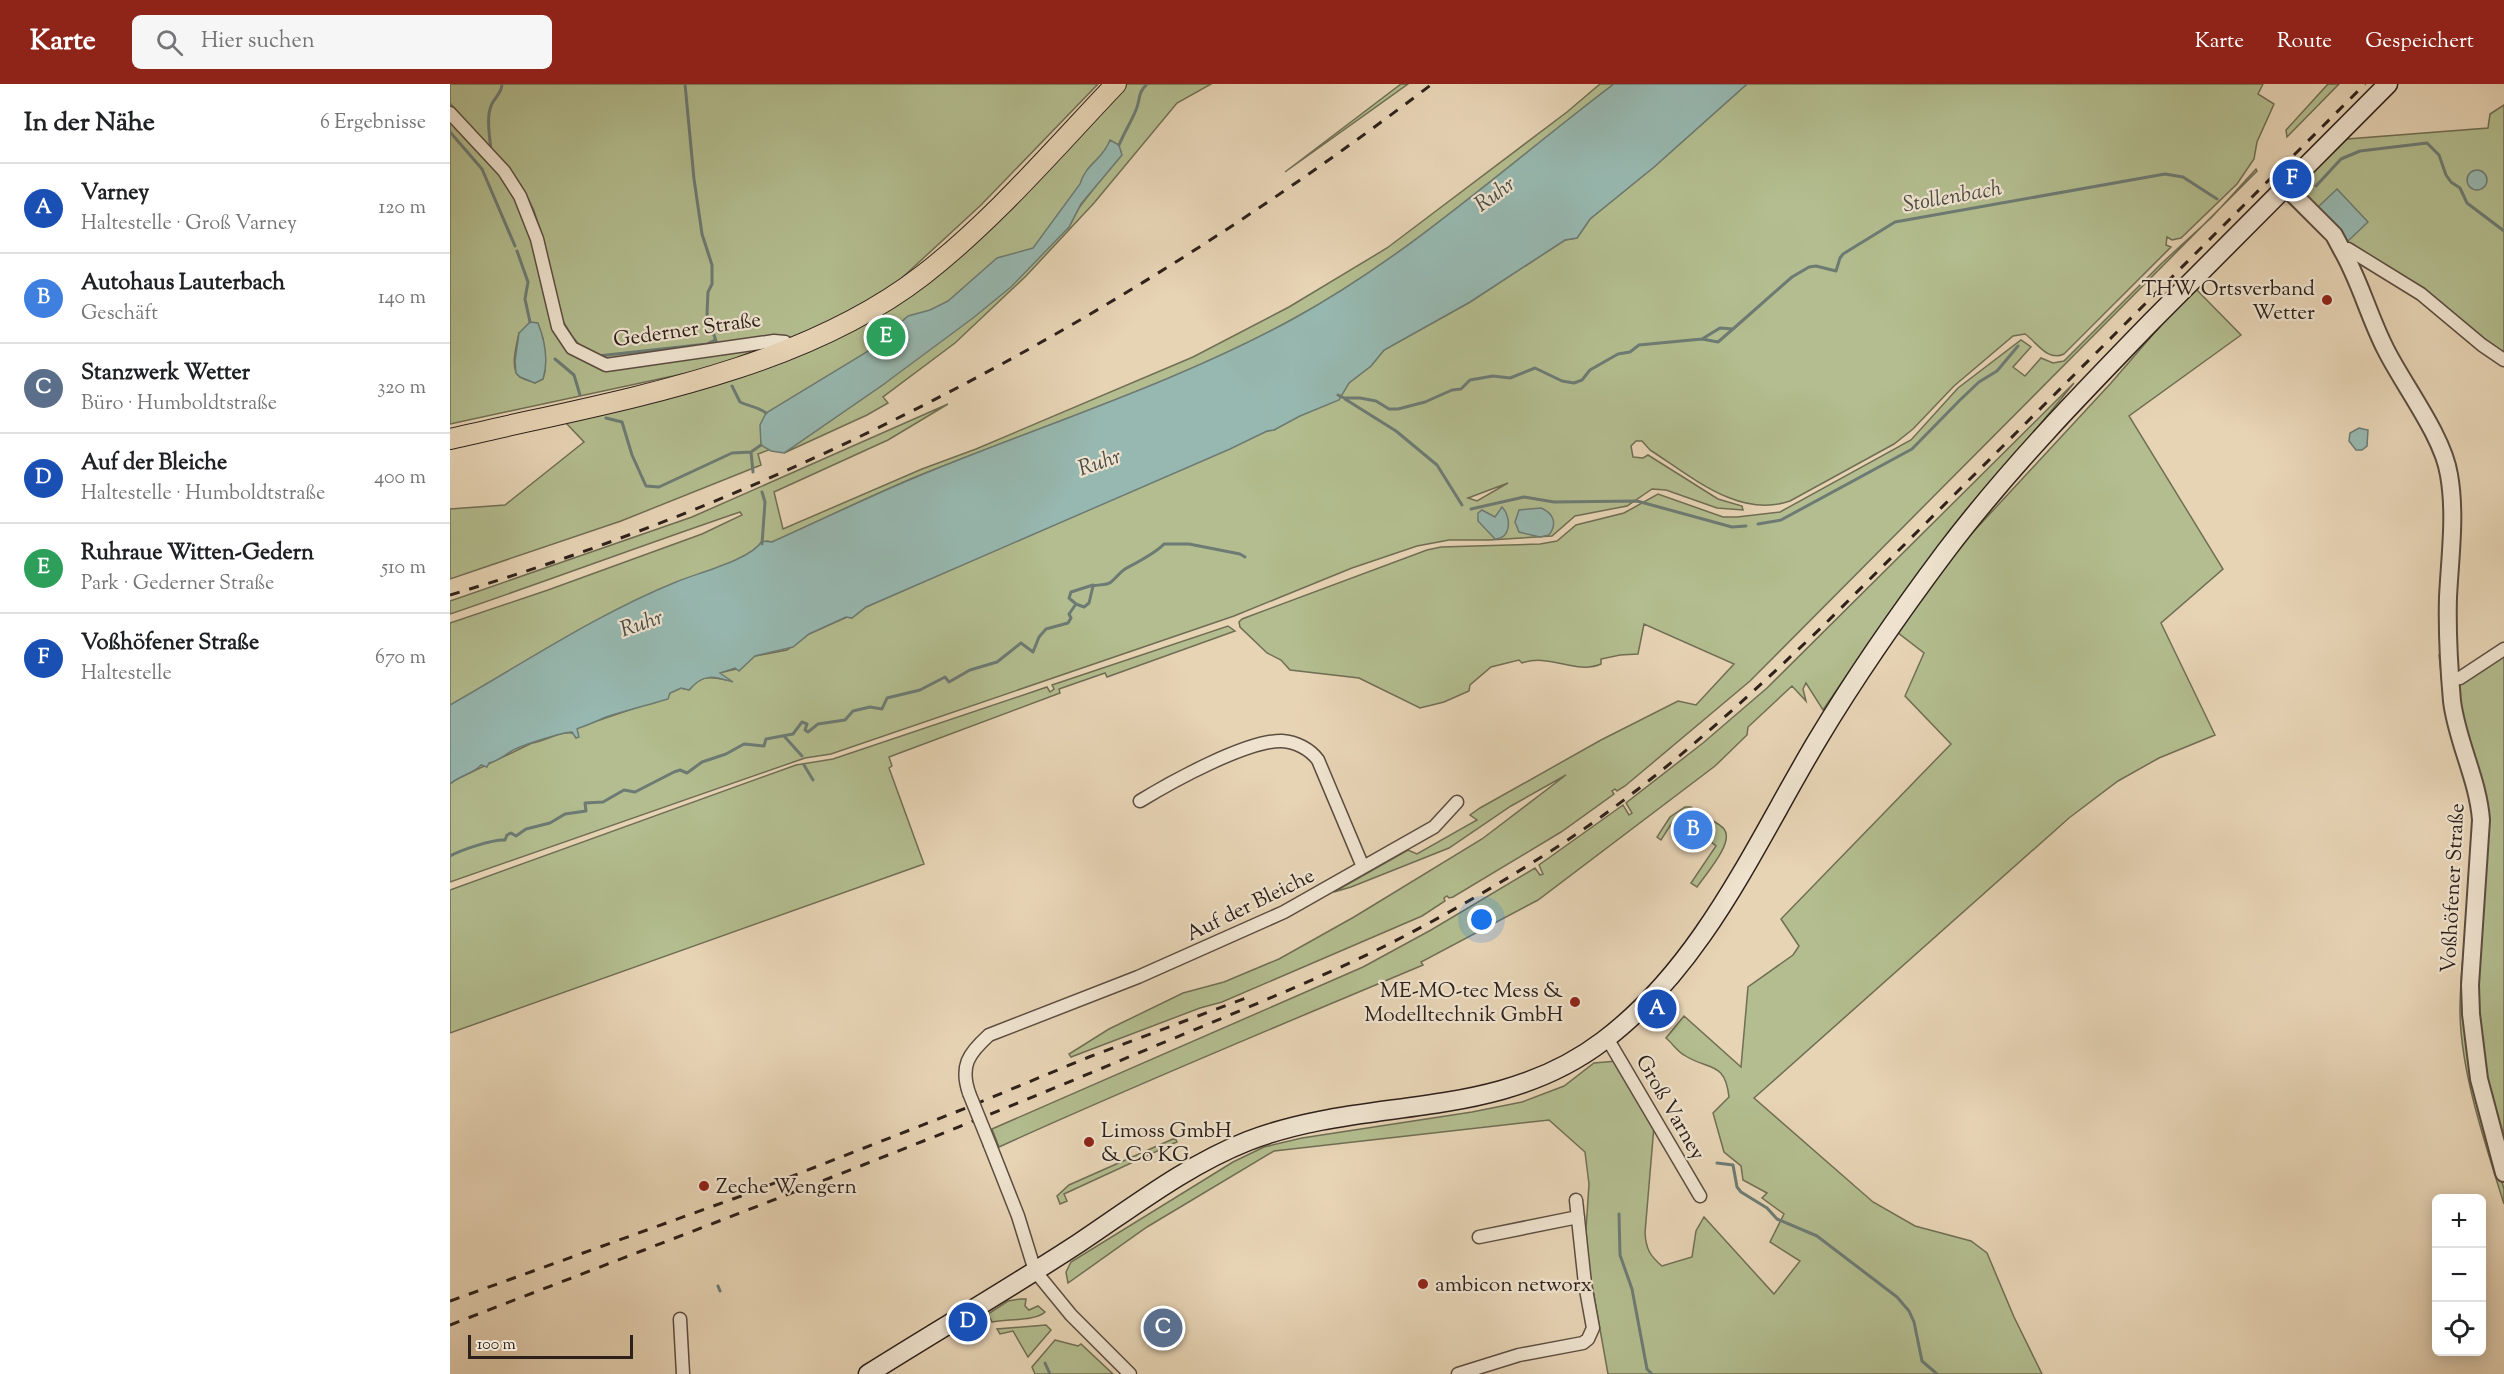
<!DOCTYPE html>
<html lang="de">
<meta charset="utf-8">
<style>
:root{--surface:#fff;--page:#f6f6f6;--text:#202124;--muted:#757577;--line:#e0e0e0;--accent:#8f2418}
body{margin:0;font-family:"Sorts Mill Goudy",serif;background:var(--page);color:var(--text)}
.controls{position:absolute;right:18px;bottom:18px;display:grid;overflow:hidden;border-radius:9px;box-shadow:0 3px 15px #0003}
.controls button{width:54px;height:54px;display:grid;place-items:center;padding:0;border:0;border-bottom:2px solid var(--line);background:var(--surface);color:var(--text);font:30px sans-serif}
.scale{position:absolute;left:18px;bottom:15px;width:165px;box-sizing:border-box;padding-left:6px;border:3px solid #2d201a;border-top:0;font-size:16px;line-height:21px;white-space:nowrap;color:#2d201a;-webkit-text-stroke:4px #efe3cf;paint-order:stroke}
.you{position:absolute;left:1032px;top:836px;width:21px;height:21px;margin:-15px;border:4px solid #fff;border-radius:50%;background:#1a73e8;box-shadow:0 0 0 9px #1a73e833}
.badge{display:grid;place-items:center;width:39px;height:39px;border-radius:50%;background:var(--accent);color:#fff;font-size:20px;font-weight:700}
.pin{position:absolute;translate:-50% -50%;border:3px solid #fff;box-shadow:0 2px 6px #0006}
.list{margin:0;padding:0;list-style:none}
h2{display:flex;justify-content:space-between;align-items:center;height:78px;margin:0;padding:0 24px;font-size:26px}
h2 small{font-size:20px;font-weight:400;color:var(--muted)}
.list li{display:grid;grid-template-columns:39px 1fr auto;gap:18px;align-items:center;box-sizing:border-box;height:90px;padding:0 24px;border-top:2px solid var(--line)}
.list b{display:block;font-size:22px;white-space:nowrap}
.list p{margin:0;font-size:20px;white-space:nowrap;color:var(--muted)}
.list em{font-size:20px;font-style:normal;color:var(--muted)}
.icon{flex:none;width:33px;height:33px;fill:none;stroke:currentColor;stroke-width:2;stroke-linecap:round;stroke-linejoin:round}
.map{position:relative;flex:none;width:2054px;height:1290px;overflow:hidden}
header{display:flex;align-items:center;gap:36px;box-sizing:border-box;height:84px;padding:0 30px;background:var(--accent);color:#fff}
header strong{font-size:28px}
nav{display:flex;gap:33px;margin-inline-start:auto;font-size:21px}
.search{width:420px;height:54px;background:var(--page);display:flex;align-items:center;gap:15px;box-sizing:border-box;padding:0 21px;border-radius:9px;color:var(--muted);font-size:22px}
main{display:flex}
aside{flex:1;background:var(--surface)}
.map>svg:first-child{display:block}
.green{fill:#b3bd8f;stroke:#706e54;stroke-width:1.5;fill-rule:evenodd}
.water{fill:#97b8b0;stroke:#6d7b74;stroke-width:1.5}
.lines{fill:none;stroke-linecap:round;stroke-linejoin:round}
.stream{stroke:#6d7b74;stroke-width:3}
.minor-casing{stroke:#5c4d41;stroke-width:15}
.tertiary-casing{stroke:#5c4d41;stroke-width:20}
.secondary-casing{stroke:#2d201a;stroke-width:21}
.primary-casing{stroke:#2d201a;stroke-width:22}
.minor{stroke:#efe3cf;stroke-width:12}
.tertiary{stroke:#efe3cf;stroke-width:16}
.secondary{stroke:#efe3cf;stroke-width:18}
.primary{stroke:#e7d4b5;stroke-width:20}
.rail{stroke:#2d201a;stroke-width:3;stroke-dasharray:10 10;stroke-linecap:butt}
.minor-bridge-casing{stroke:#5c4d41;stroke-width:15;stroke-linecap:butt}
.minor-bridge{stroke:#efe3cf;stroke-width:12}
.poi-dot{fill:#8f2418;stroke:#efe3cf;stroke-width:2}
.labels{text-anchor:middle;stroke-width:4.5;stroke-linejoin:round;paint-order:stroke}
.poi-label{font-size:21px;fill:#2d201a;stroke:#efe3cf;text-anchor:start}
.street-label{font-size:21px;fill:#2d201a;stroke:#efe3cf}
.water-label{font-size:22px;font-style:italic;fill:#4d4e47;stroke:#efe3cf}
</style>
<header>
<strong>Karte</strong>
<div class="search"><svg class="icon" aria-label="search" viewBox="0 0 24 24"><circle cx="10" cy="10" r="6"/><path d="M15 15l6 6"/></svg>Hier suchen</div>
<nav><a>Karte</a><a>Route</a><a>Gespeichert</a></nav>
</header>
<main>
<aside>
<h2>In der Nähe<small>6 Ergebnisse</small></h2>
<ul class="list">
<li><span class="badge" style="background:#1a4fb4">A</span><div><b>Varney</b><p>Haltestelle · Groß Varney</p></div><em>120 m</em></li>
<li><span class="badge" style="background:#3f7fe0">B</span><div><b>Autohaus Lauterbach</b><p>Geschäft</p></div><em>140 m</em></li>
<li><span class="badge" style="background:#5c6f8a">C</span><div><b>Stanzwerk Wetter</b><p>Büro · Humboldtstraße</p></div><em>320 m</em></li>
<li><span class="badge" style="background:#1a4fb4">D</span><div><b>Auf der Bleiche</b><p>Haltestelle · Humboldtstraße</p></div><em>400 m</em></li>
<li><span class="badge" style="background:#2e9e5b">E</span><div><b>Ruhraue Witten-Gedern</b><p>Park · Gederner Straße</p></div><em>510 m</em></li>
<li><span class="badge" style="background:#1a4fb4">F</span><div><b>Voßhöfener Straße</b><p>Haltestelle</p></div><em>670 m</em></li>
</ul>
</aside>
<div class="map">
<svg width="2054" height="1290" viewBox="0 0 2054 1290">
<rect width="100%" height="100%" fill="#e7d4b5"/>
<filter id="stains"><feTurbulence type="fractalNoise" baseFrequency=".00333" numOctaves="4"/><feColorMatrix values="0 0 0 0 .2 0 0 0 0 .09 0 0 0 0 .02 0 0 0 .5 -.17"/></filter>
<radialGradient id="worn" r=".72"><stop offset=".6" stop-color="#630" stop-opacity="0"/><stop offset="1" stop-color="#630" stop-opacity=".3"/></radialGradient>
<path class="green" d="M 0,0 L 648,0 L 531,121 L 441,204 L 389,234 L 288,278 L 0,340 ZM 69,249 L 93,254 L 95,287 L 93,295 L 85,299 C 81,297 74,296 70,293 C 59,286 67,259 69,249 Z
M 676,0 L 761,0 L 727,19 L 644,119 L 576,192 L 505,259 L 433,313 L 438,319 L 417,331 L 334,369 L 434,300 L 619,143 L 631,120 L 671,71 L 671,69 L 612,146 L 352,353 L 308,370 L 311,381 L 171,437 L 0,495 L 0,425 L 55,421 L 134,358 L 116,339 L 170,326 L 411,238 L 613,66 Z
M 951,0 L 958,0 L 835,88 Z
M 1150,0 L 1164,0 C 1059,80 960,171 843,235 C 723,301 590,342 463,394 C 416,414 369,437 322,458 L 317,457 L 312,464 L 0,635 L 0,539 L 98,506 L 252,450 L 292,431 L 290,428 C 193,461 97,497 0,530 L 0,517 L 242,433 L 498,320 L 438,356 L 324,408 L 333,445 L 472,385 L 526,365 L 743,273 L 839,223 L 937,164 L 1117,28 Z
M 1297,0 L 1813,0 L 1808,10 L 1824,20 L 1807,58 L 1804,75 L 1787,100 L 1731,154 L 1722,156 L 1717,153 L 1716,161 L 1721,163 L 1614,270 C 1597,278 1587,258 1575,250 L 1563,252 L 1504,302 L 1463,345 L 1444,360 L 1340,417 C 1289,435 1241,392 1200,366 L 1192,357 L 1186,357 L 1181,362 L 1183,373 L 1193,374 L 1198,371 L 1268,415 L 1292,422 L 1293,426 L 1267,424 L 1216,406 L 1202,405 L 1177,422 L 1125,432 L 1102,452 L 1039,456 L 999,456 L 967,462 L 902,484 L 784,532 L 381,670 L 355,674 L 0,798 L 0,700 L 3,697 L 82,659 C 95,658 112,645 125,650 L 126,654 L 126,645 L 129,643 L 218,613 L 220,609 L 231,604 L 239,606 C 252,590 259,593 277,596 L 269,589 L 286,585 L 305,572 L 337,566 L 359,550 L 397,533 L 402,534 L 416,523 L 817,347 L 824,346 L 892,306 L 899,299 L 921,282 L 934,266 L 1020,218 L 1115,156 L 1127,154 L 1140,135 L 1204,83 ZM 1058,399 L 1027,417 L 1018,414 Z
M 1878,0 L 1889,0 L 1837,53 L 1836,46 Z
M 2054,21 L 2054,273 L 1896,159 L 1857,114 L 1852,103 L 1858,92 L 1897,55 L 2038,44 L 2040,30 Z
M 1806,85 L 1807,87 L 1300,597 L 1175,702 L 1167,707 L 1165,705 L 1162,707 L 1164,710 L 1111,748 L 1003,813 L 999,814 L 997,812 L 994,814 L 995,817 L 972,832 L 772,918 L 750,924 L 621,973 L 619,970 L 659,945 L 733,909 L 774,898 L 829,875 L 904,833 L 1032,755 L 1116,691 L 1061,722 L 999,764 L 901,803 L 884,808 L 958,766 L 967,770 L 1027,736 L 1020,731 L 1030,724 L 1151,656 L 1228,617 L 1246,621 L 1284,580 L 1194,540 L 1188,570 L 1170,571 L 1151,575 L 1151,580 C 1126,591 1099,569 1072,579 L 1069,576 L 1041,583 L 1020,601 L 1019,607 L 994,618 L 970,624 L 909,594 L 840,586 L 831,576 L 817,569 L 790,543 L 789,538 L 792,535 L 977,466 L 991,463 L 1090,460 L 1107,457 L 1126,441 L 1174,429 L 1208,410 L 1273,433 L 1287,433 L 1330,428 L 1461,356 L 1508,304 L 1571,256 L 1581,263 L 1563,283 L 1575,292 L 1591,274 L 1603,279 L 1614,277 L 1712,179 L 1762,133 Z
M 1744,203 L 1791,251 L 1679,332 L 1773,485 L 1711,539 L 1765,651 L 1709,674 L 1668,697 L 1619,734 L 1304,1014 L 1423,1118 L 1465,1142 L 1521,1157 L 1537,1169 L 1564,1233 L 1592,1290 L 1158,1290 L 1139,1184 L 1136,1146 L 1139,1100 L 1135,1068 L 1099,1036 L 824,1067 L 697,1143 L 618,1199 L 616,1188 L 621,1178 L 783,1078 L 814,1063 L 852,1054 L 1022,1028 L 1072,1018 L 1114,1002 L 1144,979 L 1167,977 L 1204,1042 L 1195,1149 C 1196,1165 1200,1172 1212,1182 L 1242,1173 L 1246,1147 L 1254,1133 L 1324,1210 L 1350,1177 L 1320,1158 L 1334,1130 L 1312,1114 L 1317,1109 L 1293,1096 L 1291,1082 L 1274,1068 L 1263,1029 L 1279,1013 C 1275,976 1258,987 1234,971 C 1227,967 1222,959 1216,954 L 1234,932 L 1291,983 L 1298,903 L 1343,871 L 1349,862 L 1331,835 L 1501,660 L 1455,612 L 1474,569 L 1447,548 L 1511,461 L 1661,299 Z
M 1624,299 L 1485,468 L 1425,550 L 1373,626 L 1356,599 L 1353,605 L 1356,617 L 1342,602 L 1298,643 L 1297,651 L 1265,682 L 1088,816 L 971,878 L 973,881 C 831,941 689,999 549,1063 L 542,1045 L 913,883 L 981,846 L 1085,784 L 1090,791 L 1093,790 L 1089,781 L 1173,721 L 1179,731 L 1182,729 L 1176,719 L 1253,659 L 1317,604 Z
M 778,542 L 785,547 L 657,593 L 655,589 L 609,605 L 610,609 L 439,673 L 442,682 L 439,684 L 474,780 L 0,949 L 0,806 L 346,681 L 383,675 L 597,603 L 600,608 L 604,605 L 602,601 Z
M 1995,568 L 2024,716 L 2016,887 L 2045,1074 L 2054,1105 L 2054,1120 C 2036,1062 2010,987 2010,926 C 2010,863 2025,797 2023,735 C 2021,704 2007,677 2000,647 C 1993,623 1992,596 1989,571 Z
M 2054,569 L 2054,1073 L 2041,1024 L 2026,936 L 2035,751 L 2014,650 L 2007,602 Z
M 1235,723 L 1241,723 L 1250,729 L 1242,743 L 1225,734 L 1211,756 L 1207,753 L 1220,733 Z
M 1255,732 C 1261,736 1270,740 1274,745 C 1285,758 1255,791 1247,803 L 1241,799 L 1266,762 L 1245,745 Z
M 725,1054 L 727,1058 L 614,1110 L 617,1117 L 610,1120 L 607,1112 L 619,1101 Z
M 570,1215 L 576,1215 L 575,1222 L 579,1226 L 588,1222 L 595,1228 C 586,1237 557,1235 542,1238 L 538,1230 L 558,1217 Z
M 534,1232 L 538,1239 L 529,1242 L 511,1257 L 508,1249 Z
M 596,1241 L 601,1246 L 578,1273 L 563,1247 L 550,1250 L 547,1245 Z
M 605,1256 L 628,1262 L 631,1260 L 663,1290 L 585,1290 L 582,1283 Z"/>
<path class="water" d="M 1164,0 L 1297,0 L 1204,83 L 1140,135 L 1127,154 L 1115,156 L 1020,218 L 934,266 L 921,282 L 899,299 L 889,316 L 850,332 L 824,346 L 817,347 L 780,365 L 416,523 L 402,534 L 396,533 L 359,550 L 343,563 L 305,572 L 289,587 L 285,584 L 270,589 L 283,598 C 264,592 253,589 239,606 L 231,604 L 220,609 L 218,615 C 198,621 178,626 156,633 C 147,637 138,641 129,644 L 127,645 L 129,653 L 126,654 L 122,648 C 113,648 68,662 60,668 C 52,673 47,677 39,679 L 37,683 L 31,681 C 25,689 10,691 0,700 L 0,621 C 74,579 147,530 226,498 C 247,489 301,476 312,457 L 322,458 C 369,437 416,414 464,394 C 589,342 724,300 843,235 C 960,171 1058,80 1164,0 Z
M 660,56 L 669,61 L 672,71 L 631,120 L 619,143 L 561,203 L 523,234 L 434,300 L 334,369 L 321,367 L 311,361 L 310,341 L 316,329 L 420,266 L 458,232 L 480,226 L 498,217 L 547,174 L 583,164 L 630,100 C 636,79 652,77 660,56 Z
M2017 96a10 10 0 1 1 20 0a10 10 0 1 1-20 0Z
M 1887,105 L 1918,138 L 1898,157 L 1867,124 Z
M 80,238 L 88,239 C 95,257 99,276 93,295 L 85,299 L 70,293 L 66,289 L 65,277 L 69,249 Z
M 1909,344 L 1918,346 L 1917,362 L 1912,366 L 1906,366 L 1899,357 L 1900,349 Z
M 1052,423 C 1061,432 1062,454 1045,455 L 1028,437 L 1028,429 L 1032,426 L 1045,433 Z
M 1091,424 C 1103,429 1108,439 1099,451 L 1090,453 L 1069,448 L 1065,438 L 1069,426 Z"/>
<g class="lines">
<path class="stream" d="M 235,0 L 244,95 L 252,150 L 262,181 L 262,200 L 258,208 L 257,230 L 266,257
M 0,20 L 7,28
M 0,48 L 32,85 L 65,162
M 669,61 C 674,49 681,38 686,26 C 691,14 687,10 697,0
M 41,67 C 40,53 36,35 41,22 C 44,14 52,9 52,0
M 70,101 L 83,126 L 90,147
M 1866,102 L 1891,75 L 1910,67 L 1977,59 L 1989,71 L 1996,91 L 2001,98 L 2010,104 L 2017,119 L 2054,147
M 67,167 L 78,198 L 75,215 L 80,238
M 111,235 L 121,252 L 131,264
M 1252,255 L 1268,258 L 1283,245
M 148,272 L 257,260 L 265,256
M 105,275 L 124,291 L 130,311
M 282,302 L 290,318 C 300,323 307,322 316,329
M 888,311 L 894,314 L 910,314 L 926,317 L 939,325 L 948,325 L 975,318 L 1002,306 L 1011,305 L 1020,296 L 1043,292 L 1060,294 L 1085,284 L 1112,297 L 1124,299 L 1132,296 L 1140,286 L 1168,270 L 1180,268 L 1189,261 L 1252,255 L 1270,244 L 1283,245 L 1342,193 L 1359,183 L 1366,182 L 1386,187 L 1390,174 L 1393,170 L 1445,138 L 1715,90 L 1733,93 L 1767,115
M 895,315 L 946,347 L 987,381 L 1012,421
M 156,334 L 172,338 L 182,371 L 196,402 L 209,403 L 282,369 L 301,368
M 303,388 L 301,368 L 311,361
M 312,408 L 315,418 L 312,460
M 1021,425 L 1074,413 L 1104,418 L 1187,417 L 1282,443 L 1296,442
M 1308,440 L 1331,436 L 1462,365 L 1510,316 L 1529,298 L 1547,287 L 1568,262
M 626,520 L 619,514 L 621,508 L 643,501
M 334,652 L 352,672
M 354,681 L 363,696
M 0,772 C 11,766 43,755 55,756 L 57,751 L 61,749 L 66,752 L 76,745 L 100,739 L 115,730 L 136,727 L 135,719 L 153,718 L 174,706 L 185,708 L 224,688 L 230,686 L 237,689 L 252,678 L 276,670 L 294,660 L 314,662 L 316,655 L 343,650 L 352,638 L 357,640 L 355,646 L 358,648 L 368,640 L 395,636 L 403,627 L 420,623 L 432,625 L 437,614 L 470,606 L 495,593 L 499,598 L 520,586 L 547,578 L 571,559 L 583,568 L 589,553 L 596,545 L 618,539 L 621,534 L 619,530 L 626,520 L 634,523 L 639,519 L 643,502 C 648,500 656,502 661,498 C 666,494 669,489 675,485 C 686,479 706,469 714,460 L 739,460 L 790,470 L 795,473
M 1267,1079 L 1283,1081 L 1287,1103 L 1291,1108 L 1317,1124 L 1327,1135 L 1367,1152 L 1447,1213 L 1459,1227 L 1464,1238 L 1472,1277 L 1487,1290
M 1169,1130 L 1170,1171 L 1182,1205 L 1197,1285 L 1202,1290
M 268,1202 L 270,1207
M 595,1279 L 600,1290"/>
<g class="minor-casing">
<path id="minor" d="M 0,29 L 54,87 L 70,112 L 87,155 L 108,243 L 122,264 L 156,281 L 324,257 L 335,258 L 343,264
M 1892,166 L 1898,165 L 1971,210 L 2032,261 L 2054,276
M 2001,595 L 2010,594 L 2054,565
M 690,717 C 721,698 797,656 832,657 C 846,658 860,665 868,676 L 913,783
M 1157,954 L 1250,1112
M 519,1009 C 510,982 518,970 539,951 L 688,893 L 834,828 L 984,743 L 1007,718
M 540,1061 L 568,1132 L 585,1187 L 621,1231 L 680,1290
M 1029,1153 L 1128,1133
M 230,1235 L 233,1290
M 1008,1290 L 1069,1271 L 1133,1259 L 1138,1255 L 1143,1244 L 1135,1200 L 1126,1116"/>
</g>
<g class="tertiary-casing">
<path id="tertiary" d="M 1835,102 L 1884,151 L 1892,166 C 1910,197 1919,233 1936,266 C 1954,302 1993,352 1999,391 C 2006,430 2000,473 1998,513 C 1997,548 1999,583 2002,617 C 2007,658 2028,695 2031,736 L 2020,901 L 2021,930 L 2029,995 L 2054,1089"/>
</g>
<g class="secondary-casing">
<path id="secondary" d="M 418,1290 C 488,1246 560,1204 629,1159 C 683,1123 737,1081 798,1057 C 917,1011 1045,1039 1153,957 C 1254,881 1305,760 1368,655 C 1407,590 1451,527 1496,467 C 1559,384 1632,309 1704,235 C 1782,157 1860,79 1938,0"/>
</g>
<g class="primary-casing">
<path id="primary" d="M 0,355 C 156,318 344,291 473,191 C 544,136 604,65 666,0"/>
</g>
<use href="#minor" class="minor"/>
<use href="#tertiary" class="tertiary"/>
<use href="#secondary" class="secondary"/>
<use href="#primary" class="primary"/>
<path class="rail" d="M 0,511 C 357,405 687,225 982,0
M 0,1217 L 294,1111 L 516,1024 L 639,973 L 796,914
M 0,1241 C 221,1155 443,1072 662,980 C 743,946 826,913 906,876 C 974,844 1040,806 1104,765 C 1203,701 1289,622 1374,541 L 1915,0"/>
<g class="minor-bridge-casing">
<path id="minor-bridge" d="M 519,1009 L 540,1061"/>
</g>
<use href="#minor-bridge" class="minor-bridge"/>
</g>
<g class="poi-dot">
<circle cx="1877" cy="216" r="6"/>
<circle cx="1125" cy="918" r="6"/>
<circle cx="639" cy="1058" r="6"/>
<circle cx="254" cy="1102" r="6"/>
<circle cx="973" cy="1200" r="6"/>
</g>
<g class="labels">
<g class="poi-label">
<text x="1865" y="211" text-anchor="end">THW Ortsverband<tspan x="1865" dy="24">Wetter</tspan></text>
<text x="1113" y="913" text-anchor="end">ME-MO-tec Mess &amp;<tspan x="1113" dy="24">Modelltechnik GmbH</tspan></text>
<text x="651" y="1053">Limoss GmbH<tspan x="651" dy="24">&amp; Co KG</tspan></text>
<text x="266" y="1109">Zeche Wengern</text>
<text x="985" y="1207">ambicon networx</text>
</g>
<g class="street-label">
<text transform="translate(237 245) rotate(-8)" y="7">Gederner Straße</text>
<text transform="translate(2002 804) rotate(-87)" y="7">Voßhöfener Straße</text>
<text transform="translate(800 820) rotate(-26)" y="7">Auf der Bleiche</text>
<text transform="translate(1221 1023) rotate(60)" y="7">Groß Varney</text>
</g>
<g class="water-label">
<text transform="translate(1044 109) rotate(-36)" y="8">Ruhr</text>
<text transform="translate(1502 111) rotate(-10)" y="8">Stollenbach</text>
<text transform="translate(649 377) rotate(-19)" y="8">Ruhr</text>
<text transform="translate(191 538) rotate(-19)" y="8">Ruhr</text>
</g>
</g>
<rect width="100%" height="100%" filter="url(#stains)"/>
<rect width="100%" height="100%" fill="url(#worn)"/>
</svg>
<div class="controls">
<button>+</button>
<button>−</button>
<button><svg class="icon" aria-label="locate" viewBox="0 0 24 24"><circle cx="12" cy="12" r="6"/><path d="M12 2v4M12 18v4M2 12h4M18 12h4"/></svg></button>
</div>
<div class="scale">100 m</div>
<div class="you"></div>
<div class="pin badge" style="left:1207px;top:925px;background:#1a4fb4">A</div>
<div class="pin badge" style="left:1243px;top:746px;background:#3f7fe0">B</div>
<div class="pin badge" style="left:713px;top:1244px;background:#5c6f8a">C</div>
<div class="pin badge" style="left:518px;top:1238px;background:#1a4fb4">D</div>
<div class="pin badge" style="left:436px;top:253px;background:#2e9e5b">E</div>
<div class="pin badge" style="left:1842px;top:95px;background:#1a4fb4">F</div>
</div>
</main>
